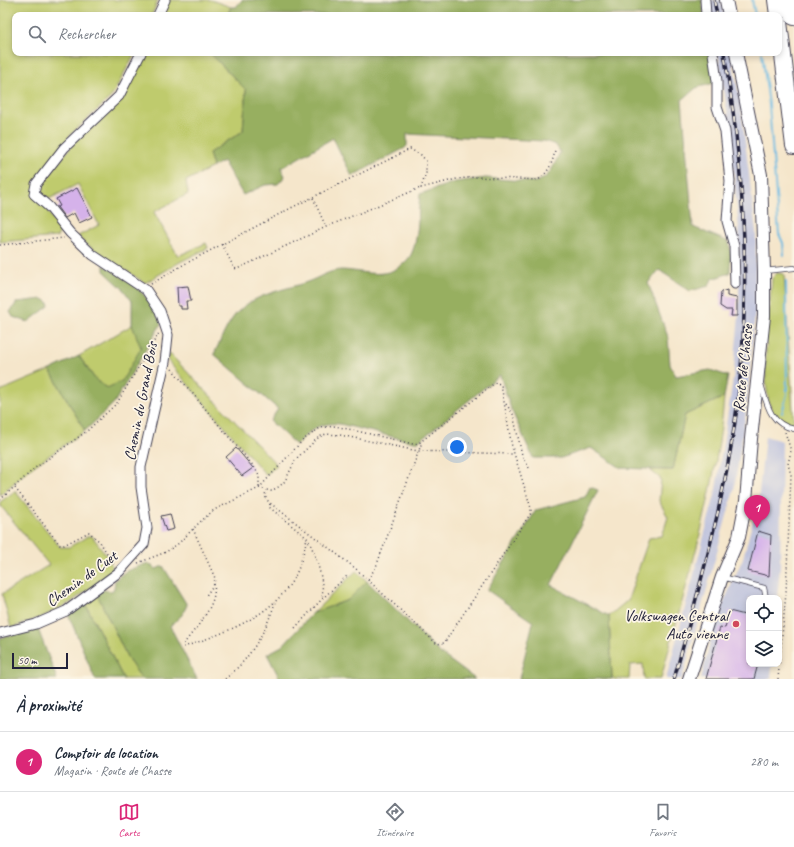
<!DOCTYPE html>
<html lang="fr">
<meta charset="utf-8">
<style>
:root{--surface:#fff;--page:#f6f6f7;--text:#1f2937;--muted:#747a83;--line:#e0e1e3;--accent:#db2777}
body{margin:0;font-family:Caveat,sans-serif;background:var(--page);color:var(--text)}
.controls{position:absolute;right:12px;bottom:12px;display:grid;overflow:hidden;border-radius:8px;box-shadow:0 2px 6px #0003}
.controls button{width:36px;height:36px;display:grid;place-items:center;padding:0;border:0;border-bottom:1px solid var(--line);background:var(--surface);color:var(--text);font:20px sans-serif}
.scale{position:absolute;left:12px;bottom:10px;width:56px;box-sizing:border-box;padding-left:4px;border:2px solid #22223b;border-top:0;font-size:11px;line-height:14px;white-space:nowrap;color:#22223b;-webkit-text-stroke:3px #fcf5e5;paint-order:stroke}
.you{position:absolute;left:457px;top:447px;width:14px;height:14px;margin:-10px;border:3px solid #fff;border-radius:50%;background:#1a73e8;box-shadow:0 0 0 6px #1a73e833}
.badge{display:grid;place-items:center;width:26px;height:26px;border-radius:50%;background:var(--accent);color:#fff;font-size:13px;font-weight:700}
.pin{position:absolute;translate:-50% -33px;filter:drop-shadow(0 1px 2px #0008)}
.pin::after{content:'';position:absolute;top:21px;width:14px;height:12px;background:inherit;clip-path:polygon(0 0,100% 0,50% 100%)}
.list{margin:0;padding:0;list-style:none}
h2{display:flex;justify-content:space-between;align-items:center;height:52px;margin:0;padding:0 16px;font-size:17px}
h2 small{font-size:13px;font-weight:400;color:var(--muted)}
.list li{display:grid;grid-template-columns:26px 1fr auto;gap:12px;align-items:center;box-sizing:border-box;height:60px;padding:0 16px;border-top:1px solid var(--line)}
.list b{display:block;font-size:15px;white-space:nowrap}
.list p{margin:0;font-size:13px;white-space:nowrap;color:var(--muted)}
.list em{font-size:13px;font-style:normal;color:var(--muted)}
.icon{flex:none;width:22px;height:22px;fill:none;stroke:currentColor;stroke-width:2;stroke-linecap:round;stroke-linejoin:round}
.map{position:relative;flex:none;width:794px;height:679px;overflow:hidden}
.search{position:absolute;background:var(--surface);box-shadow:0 2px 6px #0003;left:12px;right:12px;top:12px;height:44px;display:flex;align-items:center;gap:10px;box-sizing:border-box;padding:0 14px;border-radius:8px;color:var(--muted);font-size:15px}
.sheet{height:112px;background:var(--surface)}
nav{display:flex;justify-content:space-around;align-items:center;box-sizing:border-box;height:56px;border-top:1px solid var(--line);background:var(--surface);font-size:11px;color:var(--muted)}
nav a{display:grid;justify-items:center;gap:2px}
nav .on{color:var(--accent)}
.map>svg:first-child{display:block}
.industrial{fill:#bec2dd}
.green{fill:#bfcb6d;stroke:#707654}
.forest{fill:#97af60;stroke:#5c684e}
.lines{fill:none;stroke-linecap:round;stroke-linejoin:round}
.stream{stroke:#66b9e2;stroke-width:2}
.building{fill:#d5b2ea}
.lane-casing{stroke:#423f51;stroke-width:6}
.street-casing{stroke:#423f51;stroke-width:11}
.secondary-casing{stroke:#423f51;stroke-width:14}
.highway-casing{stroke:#423f51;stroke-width:18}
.path{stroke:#423f51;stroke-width:1.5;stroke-dasharray:1 3;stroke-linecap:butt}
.lane{stroke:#fff;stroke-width:4.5}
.street{stroke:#fff;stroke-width:9}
.secondary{stroke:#fff;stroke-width:12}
.highway{stroke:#fff;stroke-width:16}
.rail-casing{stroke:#22223b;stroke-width:3.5}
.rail{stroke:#fcf5e5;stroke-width:2;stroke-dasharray:6;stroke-linecap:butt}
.poi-dot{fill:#d1495b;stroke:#fcf5e5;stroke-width:1.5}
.labels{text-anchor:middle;stroke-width:3.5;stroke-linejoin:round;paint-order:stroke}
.street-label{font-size:16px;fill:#22223b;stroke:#fcf5e5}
.poi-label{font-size:16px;fill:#22223b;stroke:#fcf5e5;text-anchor:end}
</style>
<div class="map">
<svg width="794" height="679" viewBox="0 0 794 679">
<rect width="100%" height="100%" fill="#fcf5e5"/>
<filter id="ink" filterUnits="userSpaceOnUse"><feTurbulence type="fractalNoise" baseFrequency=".025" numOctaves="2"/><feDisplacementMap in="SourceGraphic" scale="8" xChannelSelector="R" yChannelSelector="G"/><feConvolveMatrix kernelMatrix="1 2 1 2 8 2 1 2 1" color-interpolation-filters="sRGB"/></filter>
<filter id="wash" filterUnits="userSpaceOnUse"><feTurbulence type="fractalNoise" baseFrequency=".012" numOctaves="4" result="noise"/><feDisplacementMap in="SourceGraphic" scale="16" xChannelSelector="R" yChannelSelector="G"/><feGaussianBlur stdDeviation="0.9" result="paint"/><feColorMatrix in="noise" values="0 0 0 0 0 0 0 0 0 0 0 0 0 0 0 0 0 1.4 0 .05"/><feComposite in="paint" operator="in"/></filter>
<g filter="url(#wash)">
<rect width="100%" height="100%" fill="#f5e6cb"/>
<path class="industrial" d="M 709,0 L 721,0 L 724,15 L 711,15 Z
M 718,53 L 731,53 L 741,107 L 756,232 L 755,313 L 746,412 L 734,490 L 682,679 L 666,679 L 715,495 L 733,380 L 739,315 L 739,231 L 729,122 Z
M 765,436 L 782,441 L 780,568 L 777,598 L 749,598 L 749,664 L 772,664 L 771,679 L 701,679 L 714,625 L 743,558 L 758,502 Z"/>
<path class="green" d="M 0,0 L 158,0 L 152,15 L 15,15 L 15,53 L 135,53 L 112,96 L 73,132 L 35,183 L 44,206 L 61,230 L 57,237 L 0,242 Z
M 168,0 L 211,0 L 231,7 L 227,15 L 161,15 Z
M 144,53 L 210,53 L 246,90 L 243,131 L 209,153 L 213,167 L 186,181 L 188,194 L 154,212 L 178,256 L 206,243 L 208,248 L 180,262 L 145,283 L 84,243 L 78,236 L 99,225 L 78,184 L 45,201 L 40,196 L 38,189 L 76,140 L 123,99 Z
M 777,273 L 784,274 L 794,426 C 786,424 780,422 775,416 C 757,392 770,309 772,278 Z
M 132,325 L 142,348 L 122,381 L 107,389 L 95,379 L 79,356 Z
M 169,353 L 277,465 L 266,475 L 173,367 L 168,361 Z
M 50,370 L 85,431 L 31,468 L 0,495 L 0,391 Z
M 724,397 C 717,493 685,586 661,679 L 644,679 L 643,664 L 630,665 L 629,679 L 614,679 L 612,677 L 609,616 L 628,600 L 649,538 L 662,536 L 668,517 L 659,501 L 661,479 L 650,470 L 673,470 L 685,415 Z
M 15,491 L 60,547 L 69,547 L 88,536 L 92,536 L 108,557 L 113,569 L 112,572 L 70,603 L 42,617 L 11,628 L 2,594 L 49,565 L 0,505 L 0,502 Z
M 356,571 L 367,581 L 348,600 L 313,613 Z
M 96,592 L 129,661 L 142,679 L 124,679 L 122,676 L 84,601 Z"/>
<path class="forest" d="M 242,0 L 702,0 L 704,15 L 227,15 L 231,7 L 236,7 Z
M 210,53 L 710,53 L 714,83 L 696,88 L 682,100 L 693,227 L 729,242 L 731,254 L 730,273 L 712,279 L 709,286 L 690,291 L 659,270 L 648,283 L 668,337 L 670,365 L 676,376 L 710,370 L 728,376 L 724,397 L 685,415 L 673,470 L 621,468 L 591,448 L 561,458 L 533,458 L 511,409 L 500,375 L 419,441 L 414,442 L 340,424 C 318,422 311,430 296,445 L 270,421 L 278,409 L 214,354 C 220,342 225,329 232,319 C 249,294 282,291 307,282 C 319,278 329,270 342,270 C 366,271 388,282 408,259 C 419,247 418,211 420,194 L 455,182 L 486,178 L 535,182 C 550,179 554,165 560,152 L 556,145 L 544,141 L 407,134 L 407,146 L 405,148 L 352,176 L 333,138 L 281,168 L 285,176 L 278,184 L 265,185 L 243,195 L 223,161 L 213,167 L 209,153 L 243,131 L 246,90 Z
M 104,265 C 131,283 149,292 161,324 L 114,403 L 85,431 L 50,370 L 79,356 L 95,379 L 107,388 L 122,381 L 141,348 L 132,325 L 132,301 L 122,288 L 104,271 Z
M 43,299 L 48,302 L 49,306 L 28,322 L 13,317 L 10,312 L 17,302 Z
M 590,487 L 598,490 L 551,585 L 609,616 L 612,679 L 519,679 L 533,622 L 487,590 L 536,510 L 585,497 Z
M 148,563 L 156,569 L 163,566 L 187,605 L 182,615 L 170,626 L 197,679 L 142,679 L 129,661 L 96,592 L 103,590 L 112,591 L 114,588 L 115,580 L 126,571 Z
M 367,581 L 440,653 L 475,679 L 280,679 L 267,654 L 282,646 L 313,613 L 348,600 Z
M 84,601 L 122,676 L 124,679 L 95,679 L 68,614 Z
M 38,629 L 57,679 L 0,679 L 0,638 Z"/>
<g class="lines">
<path class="stream" d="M 752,0 L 755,15
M 762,53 L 769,105 L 779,234 L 783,243 L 784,255
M 782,413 L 787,394 L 786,281"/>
</g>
<g id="blocks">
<path class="building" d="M 77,188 L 92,217 L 79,223 L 74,213 L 65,218 L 57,207 L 60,206 L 56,199 Z
M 188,286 L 191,301 L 186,301 L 187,309 L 181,309 L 181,306 L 178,306 L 177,287 Z
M 727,290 L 727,296 L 737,298 L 737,316 L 731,316 L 732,310 L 726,310 L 720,306 L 721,292 Z
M 236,448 L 253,468 L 242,476 L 226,457 Z
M 170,514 L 174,529 L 166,531 L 161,516 Z
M 758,531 L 771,535 L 769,576 L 748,571 Z
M 729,611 L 749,616 L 749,664 L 758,664 L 754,679 L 706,679 L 720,627 L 725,628 Z"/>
</g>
</g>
<g filter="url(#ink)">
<use href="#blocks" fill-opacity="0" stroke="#423f51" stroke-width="1"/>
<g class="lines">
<g class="lane-casing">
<path id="lane" d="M 764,271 L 794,268
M 761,384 C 767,405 770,424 794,429
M 722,577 L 764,588 L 766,598"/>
</g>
<g class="street-casing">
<path id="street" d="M 705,0 L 706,15
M 158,15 L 165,0
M 713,53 L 717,81 L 717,107 L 725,131 L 730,181 L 727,221 L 734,246 L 735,284
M 0,633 L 36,624 L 66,611 L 119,572 L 144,544 L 147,528 L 141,487 L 141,467 L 165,362 L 167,345 L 168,335 L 160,311 L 146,290 L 93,255 L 70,233 L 49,207 L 34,194 L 36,184 L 64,148 L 119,96 L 141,53"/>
</g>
<g class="secondary-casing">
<path id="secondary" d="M 726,0 L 729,15
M 689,679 L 722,577 L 739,537 L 746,501 L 751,439 L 764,316 L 764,271 L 761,175 L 736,53"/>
</g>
<g class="highway-casing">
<path id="highway" d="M 776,0 L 778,15
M 791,0 L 794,17
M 779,22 L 794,146"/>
</g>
<path class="path" d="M 313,198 L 326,227
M 222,244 L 234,268 L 237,269 L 326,227 L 420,188
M 0,245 L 64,238
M 151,284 L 181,266 L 291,208 L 410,149 L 421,155 L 426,161 L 426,173 L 421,188 L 457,179 L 476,177 L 538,180 C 548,174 554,160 555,149
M 172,369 L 255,468 L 259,476 L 259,488
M 506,404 L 513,414 L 522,455 L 529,468
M 15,488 L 60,545 L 64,545 L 89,532 L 100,542 L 115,566
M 259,488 L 271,491 L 280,486 L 285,481 L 296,459 L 319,437 L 326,434 L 340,435 L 418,451 L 514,454
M 0,500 L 35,468 L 87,431 L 117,403 L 159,333
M 270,504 L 269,507 L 307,538 C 315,551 325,583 322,599
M 193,529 L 215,578 L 214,584 L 205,597
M 138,563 L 166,552 L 179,543 L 200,522 L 214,510 L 259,488 L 303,440 L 320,428 L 335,426 L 413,444 L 419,443 L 496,382 L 501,385 L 512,447 L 531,508 L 531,513 L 444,643 L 437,644 L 355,568 L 270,503 L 266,499 L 265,491
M 368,579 L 376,567 L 422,442
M 214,584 C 218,606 195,628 183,645 L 184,647 C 226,632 273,617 295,576 C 301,565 304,550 307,538
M 295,628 L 322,599 L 348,575
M 225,679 C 250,659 265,633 275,603
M 778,679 L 786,593 L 791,475 L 788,464 L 791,451 L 785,432"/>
<use href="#lane" class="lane"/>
<use href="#street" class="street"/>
<use href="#secondary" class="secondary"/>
<use href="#highway" class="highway"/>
<g class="rail-casing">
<path id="rail" d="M 714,0 L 717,15
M 674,679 C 699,589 727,492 738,399 C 751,284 744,167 724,53"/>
</g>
<use href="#rail" class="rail"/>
</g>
</g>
<circle class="poi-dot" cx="736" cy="624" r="4"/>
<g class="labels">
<g class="street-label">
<text transform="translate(742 368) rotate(-84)" y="6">Route de Chasse</text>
<text transform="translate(140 401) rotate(-79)" y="6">Chemin du Grand Bois</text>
<text transform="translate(81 578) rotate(-36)" y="6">Chemin de Cuet</text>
</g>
<g class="poi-label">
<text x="728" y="621">Volkswagen Central<tspan x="728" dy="18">Auto vienne</tspan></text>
</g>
</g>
</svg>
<div class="controls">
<button><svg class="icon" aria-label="locate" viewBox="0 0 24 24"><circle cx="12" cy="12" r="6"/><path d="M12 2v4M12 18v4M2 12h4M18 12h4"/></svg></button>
<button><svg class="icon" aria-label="layers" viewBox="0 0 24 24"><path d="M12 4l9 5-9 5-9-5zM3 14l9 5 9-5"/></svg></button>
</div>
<div class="scale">50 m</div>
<div class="you"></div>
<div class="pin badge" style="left:757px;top:528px">1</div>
<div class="search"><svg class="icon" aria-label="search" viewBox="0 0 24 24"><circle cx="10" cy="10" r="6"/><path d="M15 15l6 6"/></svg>Rechercher</div>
</div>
<section class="sheet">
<h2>À proximité<small></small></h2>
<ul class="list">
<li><span class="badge">1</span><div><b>Comptoir de location</b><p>Magasin · Route de Chasse</p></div><em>280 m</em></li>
</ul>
</section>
<nav>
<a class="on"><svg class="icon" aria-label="map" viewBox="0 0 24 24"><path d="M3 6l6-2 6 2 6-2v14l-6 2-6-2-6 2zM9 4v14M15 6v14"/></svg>Carte</a>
<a><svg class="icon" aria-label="directions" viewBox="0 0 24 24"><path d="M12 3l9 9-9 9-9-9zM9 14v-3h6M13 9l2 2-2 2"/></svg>Itinéraire</a>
<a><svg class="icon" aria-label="saved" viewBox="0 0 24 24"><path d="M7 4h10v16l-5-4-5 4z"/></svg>Favoris</a>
</nav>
